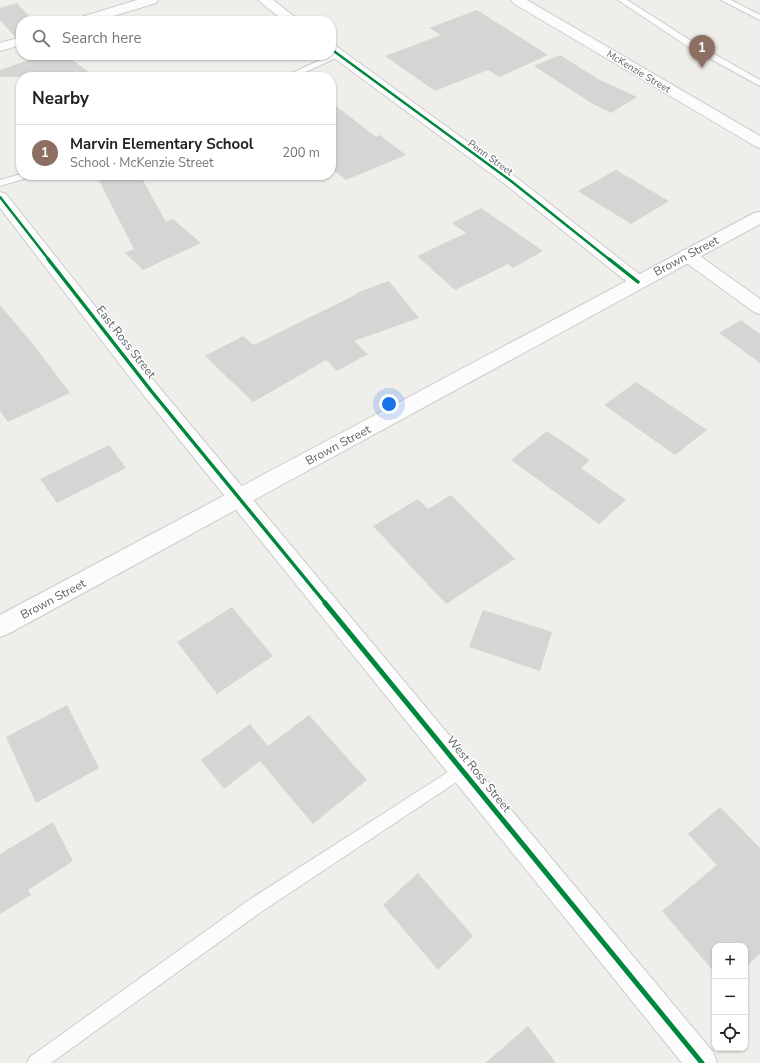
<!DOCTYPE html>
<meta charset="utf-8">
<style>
:root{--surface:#fff;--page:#f6f6f6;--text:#222;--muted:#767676;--line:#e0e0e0;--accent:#0f766e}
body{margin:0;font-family:"Nunito Sans",sans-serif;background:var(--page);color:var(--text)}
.controls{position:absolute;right:12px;bottom:12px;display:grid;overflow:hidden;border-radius:8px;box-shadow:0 1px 3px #0004}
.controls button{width:36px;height:36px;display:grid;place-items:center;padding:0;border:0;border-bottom:1px solid var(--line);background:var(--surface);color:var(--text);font:20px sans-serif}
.you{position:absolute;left:389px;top:404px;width:14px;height:14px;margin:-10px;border:3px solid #fff;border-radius:50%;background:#1a73e8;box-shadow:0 0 0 6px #1a73e833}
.badge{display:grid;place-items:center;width:26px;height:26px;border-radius:50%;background:var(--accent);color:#fff;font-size:13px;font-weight:700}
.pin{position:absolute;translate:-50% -33px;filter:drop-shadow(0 1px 2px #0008)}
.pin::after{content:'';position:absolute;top:21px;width:14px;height:12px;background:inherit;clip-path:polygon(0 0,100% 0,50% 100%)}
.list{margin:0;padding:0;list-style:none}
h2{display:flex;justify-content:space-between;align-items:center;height:52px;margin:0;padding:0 16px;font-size:17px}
h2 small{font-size:13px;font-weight:400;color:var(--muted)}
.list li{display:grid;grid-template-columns:26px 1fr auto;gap:12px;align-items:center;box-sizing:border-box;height:56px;padding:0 16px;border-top:1px solid var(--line)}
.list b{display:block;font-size:15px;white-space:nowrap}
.list p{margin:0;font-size:13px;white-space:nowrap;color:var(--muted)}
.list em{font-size:13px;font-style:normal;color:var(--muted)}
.icon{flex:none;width:22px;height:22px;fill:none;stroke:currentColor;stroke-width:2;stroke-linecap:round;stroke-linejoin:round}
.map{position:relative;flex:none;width:760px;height:1063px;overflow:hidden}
.search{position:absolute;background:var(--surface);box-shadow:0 1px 3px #0004;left:16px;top:16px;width:320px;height:44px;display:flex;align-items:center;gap:10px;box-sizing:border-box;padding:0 14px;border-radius:16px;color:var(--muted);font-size:15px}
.panel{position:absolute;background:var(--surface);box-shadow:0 1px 3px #0004;left:16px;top:72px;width:320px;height:108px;border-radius:16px}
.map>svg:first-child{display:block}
.building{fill:#d6d5d3}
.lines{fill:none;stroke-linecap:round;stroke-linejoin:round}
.service-casing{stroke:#cbcccc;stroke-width:2}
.minor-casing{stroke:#cbcccc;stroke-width:2}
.tertiary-casing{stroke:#cbcccc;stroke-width:2}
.secondary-casing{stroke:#cacacb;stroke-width:2}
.service{fill:#fdfcfc;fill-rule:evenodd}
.minor{fill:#fdfcfc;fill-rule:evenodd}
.tertiary{fill:#fdfcfc;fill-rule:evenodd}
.secondary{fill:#fdfcfc;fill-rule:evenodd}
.cycleway-far2-casing{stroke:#fff;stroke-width:4}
.cycleway-far1-casing{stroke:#fff;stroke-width:6}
.cycleway-casing{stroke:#fff;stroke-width:8}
.cycleway-far2{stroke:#00873e;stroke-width:2.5}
.cycleway-far1{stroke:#00873e;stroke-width:3.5}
.cycleway{stroke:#00873e;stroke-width:5}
.labels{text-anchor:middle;stroke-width:3;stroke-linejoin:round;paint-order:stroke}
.far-street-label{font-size:10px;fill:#5f6368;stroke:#fff}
.street-label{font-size:12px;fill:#5f6368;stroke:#fff}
</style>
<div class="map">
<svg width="760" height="1063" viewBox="0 0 760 1063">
<rect width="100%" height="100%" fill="#efeeea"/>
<path class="building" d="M 17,3 L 34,21 L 21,21 L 21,36 L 15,37 L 0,20 L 0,8 Z
M 477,10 L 548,55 L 500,77 L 488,70 L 435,91 L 385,56 L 441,35 L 429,28 Z
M 31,55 L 66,55 L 95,77 L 0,77 L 0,70 L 34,58 Z
M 560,55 L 598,79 L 637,97 L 611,113 L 593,104 L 534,66 Z
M 331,102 L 376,137 L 380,135 L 406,155 L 346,180 L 331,168 Z
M 616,170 L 669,201 L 631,224 L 578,191 Z
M 96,175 L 140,175 L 166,222 L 173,219 L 201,243 L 143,270 L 125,253 L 134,249 Z
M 481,208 L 543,251 L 513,268 L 508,264 L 455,290 L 417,256 L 466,233 L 452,223 Z
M 389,281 L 419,318 L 354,341 L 368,354 L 337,371 L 326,360 L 253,402 L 205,356 L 243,336 L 254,345 L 357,294 L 356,293 Z
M 0,305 L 36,348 L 70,393 L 8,422 L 0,411 Z
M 741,320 L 760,334 L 760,363 L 719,333 Z
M 636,382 L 707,430 L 675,455 L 604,405 Z
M 547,431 L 590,460 L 581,468 L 626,500 L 599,524 L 511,460 Z
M 109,445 L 126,468 L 57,503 L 40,479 Z
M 451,495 L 515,559 L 446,604 L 373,526 L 418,499 L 428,509 Z
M 232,607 L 273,656 L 217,694 L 177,642 Z
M 483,610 L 552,632 L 540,671 L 469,647 Z
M 67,705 L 99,768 L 36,803 L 6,737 Z
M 309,715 L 367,780 L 313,824 L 260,761 L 224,789 L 201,760 L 250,724 L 268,746 Z
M 720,807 L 760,848 L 760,954 L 745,968 L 745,946 L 715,946 L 715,973 L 662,911 L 717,865 L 688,834 Z
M 53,822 L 73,861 L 28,890 L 31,895 L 0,914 L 0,854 Z
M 418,873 L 473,936 L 438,970 L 383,905 Z
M 528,1026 L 556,1063 L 485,1063 Z"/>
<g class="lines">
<g class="service-casing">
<path id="service" d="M 618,0 L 627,0 L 693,42 L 760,80 L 760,86 L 687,46 Z
M 721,0 L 731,0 L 760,15 L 760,20 Z
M 336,53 L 342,53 L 343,55 L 294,77 L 283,77 Z
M 21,174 L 21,175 L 32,175 L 30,177 L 0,186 L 0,180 Z
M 462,763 L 467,765 L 470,770 L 467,775 L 261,912 L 51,1063 L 27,1063 L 30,1057 L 249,900 Z"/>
</g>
<g class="minor-casing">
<path id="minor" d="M 137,0 L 158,0 L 156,3 L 97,21 L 76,21 L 78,18 Z
M 258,0 L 273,0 L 300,21 L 284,21 Z
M 511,0 L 527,0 L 760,136 L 760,148 L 755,146 L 513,3 Z
M 21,37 L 21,45 L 0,51 L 0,43 Z
M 331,45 L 336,46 L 517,178 L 644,278 L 647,282 L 644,286 L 638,288 L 632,286 L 505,184 L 330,55 Z
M 687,249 L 693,251 L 760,299 L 760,314 L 754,312 L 681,259 L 678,255 L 681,251 Z"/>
</g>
<g class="tertiary-casing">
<path id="tertiary" d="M 0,192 L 6,194 L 159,387 L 713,1052 L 717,1063 L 682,1063 L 145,397 L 0,208 Z"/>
</g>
<g class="secondary-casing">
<path id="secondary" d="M 760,212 L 760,224 L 8,634 L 0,637 L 0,615 L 754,213 Z"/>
</g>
<use href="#service" class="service"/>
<use href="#minor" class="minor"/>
<use href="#tertiary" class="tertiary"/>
<use href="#secondary" class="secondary"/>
<g class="cycleway-far2-casing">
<path id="cycleway-far2" d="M 331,49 L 511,181 L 610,260
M 0,197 L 49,260"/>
</g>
<g class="cycleway-far1-casing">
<path id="cycleway-far1" d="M 48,259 L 152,392 L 326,604
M 609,259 L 638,282"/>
</g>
<g class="cycleway-casing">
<path id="cycleway" d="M 325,603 L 702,1063"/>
</g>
<use href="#cycleway-far2" class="cycleway-far2"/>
<use href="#cycleway-far1" class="cycleway-far1"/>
<use href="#cycleway" class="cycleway"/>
</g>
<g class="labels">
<g class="far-street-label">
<text transform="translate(639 71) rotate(31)" y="4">McKenzie Street</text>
<text transform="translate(491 157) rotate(36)" y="4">Penn Street</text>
</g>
<g class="street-label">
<text transform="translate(686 256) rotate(-28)" y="4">Brown Street</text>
<text transform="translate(126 342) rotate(52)" y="4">East Ross Street</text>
<text transform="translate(338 445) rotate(-28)" y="4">Brown Street</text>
<text transform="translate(53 599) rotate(-28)" y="4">Brown Street</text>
<text transform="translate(479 774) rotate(51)" y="4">West Ross Street</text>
</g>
</g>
</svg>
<div class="controls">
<button>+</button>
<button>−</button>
<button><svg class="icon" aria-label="locate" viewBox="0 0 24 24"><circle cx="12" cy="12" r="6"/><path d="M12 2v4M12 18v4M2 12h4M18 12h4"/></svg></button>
</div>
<div class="you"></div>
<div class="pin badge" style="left:702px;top:68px;background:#8d6e63">1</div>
<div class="search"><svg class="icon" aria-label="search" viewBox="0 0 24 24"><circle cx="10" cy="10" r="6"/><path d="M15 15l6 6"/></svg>Search here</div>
<section class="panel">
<h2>Nearby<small></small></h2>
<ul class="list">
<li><span class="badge" style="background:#8d6e63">1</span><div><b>Marvin Elementary School</b><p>School · McKenzie Street</p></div><em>200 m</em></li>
</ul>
</section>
</div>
